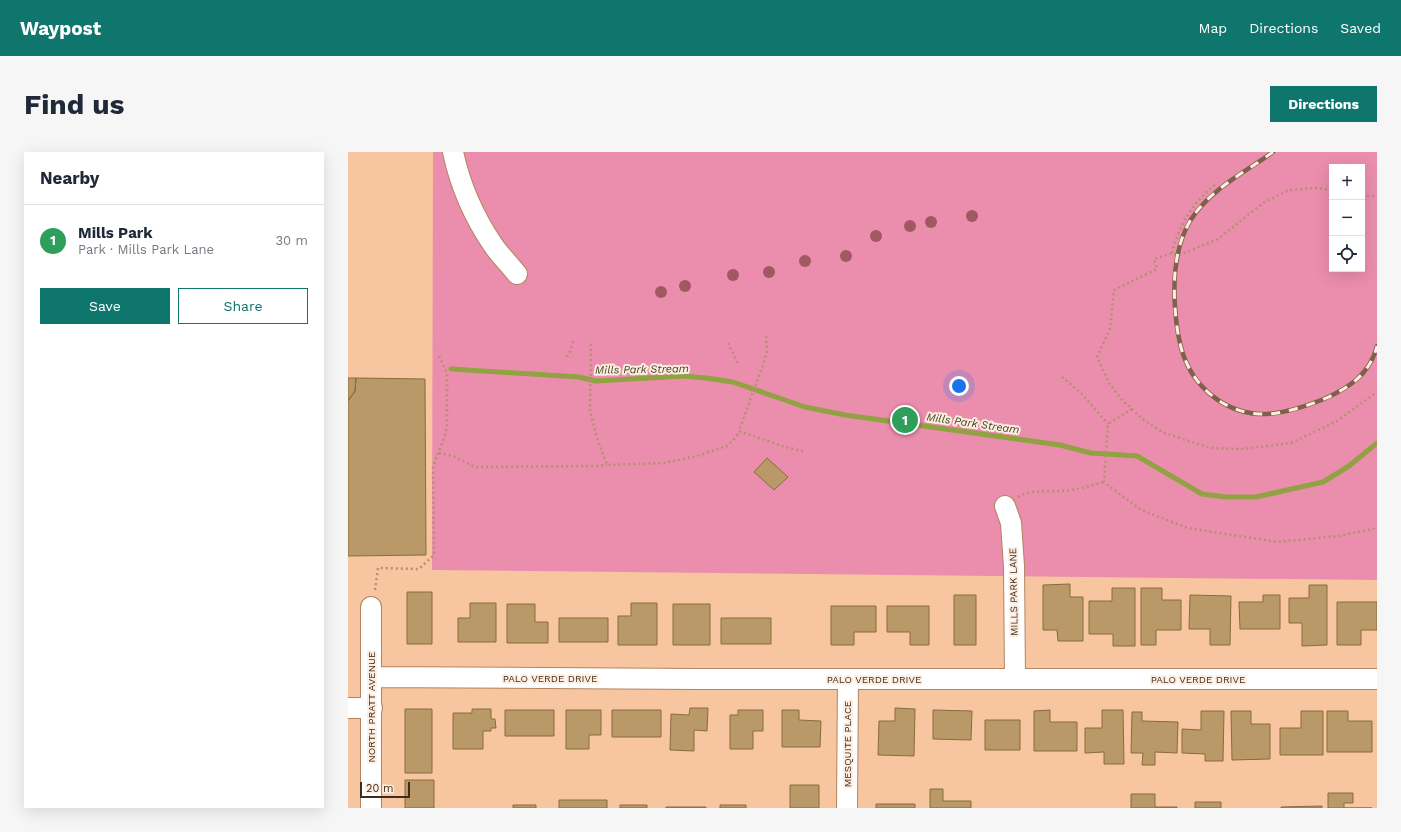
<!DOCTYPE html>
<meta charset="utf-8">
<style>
:root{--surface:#fff;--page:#f6f6f7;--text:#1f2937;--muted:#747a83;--line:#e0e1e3;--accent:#0f766e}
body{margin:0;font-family:"Work Sans",sans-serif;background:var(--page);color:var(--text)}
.controls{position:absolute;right:12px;top:12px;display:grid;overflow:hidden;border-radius:0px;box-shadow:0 4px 16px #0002}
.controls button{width:36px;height:36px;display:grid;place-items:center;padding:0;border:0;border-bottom:1px solid var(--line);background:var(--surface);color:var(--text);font:20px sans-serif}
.scale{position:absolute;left:12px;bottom:10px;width:50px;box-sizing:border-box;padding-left:4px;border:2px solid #3f2c1c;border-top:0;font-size:11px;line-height:14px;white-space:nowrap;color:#3f2c1c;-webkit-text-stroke:3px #feeee2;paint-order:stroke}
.you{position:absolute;left:611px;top:234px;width:14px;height:14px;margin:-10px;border:3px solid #fff;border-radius:50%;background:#1a73e8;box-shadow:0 0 0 6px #1a73e833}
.badge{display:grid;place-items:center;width:26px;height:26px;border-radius:50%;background:var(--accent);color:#fff;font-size:13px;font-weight:700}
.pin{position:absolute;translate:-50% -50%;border:2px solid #fff;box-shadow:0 1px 4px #0006}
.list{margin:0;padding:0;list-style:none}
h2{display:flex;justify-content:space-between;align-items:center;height:52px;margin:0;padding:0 16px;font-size:17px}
h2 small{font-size:13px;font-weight:400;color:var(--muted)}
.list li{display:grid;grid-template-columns:26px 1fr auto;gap:12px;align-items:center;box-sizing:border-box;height:72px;padding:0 16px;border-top:1px solid var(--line)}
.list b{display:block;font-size:15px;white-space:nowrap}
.list p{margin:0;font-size:13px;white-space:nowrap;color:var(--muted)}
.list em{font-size:13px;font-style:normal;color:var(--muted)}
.actions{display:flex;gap:8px;padding:12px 16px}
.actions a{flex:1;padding:9px 0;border:1px solid var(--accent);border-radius:0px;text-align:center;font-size:14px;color:var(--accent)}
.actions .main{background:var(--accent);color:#fff}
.icon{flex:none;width:22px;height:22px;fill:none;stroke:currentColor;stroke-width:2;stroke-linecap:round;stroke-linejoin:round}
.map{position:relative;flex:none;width:1029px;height:656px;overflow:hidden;border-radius:0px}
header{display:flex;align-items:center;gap:24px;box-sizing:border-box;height:56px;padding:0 20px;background:var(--accent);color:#fff}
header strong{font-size:19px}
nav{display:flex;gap:22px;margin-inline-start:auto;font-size:14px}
.intro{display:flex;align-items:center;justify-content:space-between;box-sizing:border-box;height:96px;padding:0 24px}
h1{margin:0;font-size:28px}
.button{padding:10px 18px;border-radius:0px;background:var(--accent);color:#fff;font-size:14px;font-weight:700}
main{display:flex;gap:24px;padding:0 24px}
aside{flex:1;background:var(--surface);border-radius:0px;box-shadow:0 4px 16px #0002}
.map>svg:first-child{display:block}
.green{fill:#eb8dad;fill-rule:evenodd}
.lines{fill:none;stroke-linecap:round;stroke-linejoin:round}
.stream{stroke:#90a241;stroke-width:5}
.building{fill:#b89967;stroke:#896c3b}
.minor-casing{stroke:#b38460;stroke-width:22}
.path{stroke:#b68f71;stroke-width:2.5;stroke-dasharray:2 3;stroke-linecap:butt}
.minor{stroke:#fff;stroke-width:20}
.rail-casing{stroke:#7f6149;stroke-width:4.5}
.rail{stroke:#feeee2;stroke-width:3;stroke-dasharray:9;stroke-linecap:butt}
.tree{fill:#a15961}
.labels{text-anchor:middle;stroke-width:4;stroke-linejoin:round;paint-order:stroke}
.street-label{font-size:10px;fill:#3f2c1c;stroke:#feeee2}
.water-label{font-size:11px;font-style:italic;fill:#3d451d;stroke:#feeee2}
</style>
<header>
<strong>Waypost</strong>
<nav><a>Map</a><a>Directions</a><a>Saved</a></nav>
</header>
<div class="intro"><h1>Find us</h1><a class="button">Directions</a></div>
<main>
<aside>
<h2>Nearby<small></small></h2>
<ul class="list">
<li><span class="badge" style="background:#2e9e5b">1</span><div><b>Mills Park</b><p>Park · Mills Park Lane</p></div><em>30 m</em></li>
</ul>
<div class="actions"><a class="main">Save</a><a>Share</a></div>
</aside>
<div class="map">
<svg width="1029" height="656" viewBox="0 0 1029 656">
<rect width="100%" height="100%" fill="#f7c59f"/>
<path class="green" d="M 85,0 L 1029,0 L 1029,428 L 84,418 ZM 984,15 L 1014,15 L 1014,117 L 984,117 Z"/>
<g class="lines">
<path class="stream" d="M 103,217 L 231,225 L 248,229 L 336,224 L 358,226 L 385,230 L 457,255 L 497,263 L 712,293 L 743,301 L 789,304 L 854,342 L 878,345 L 908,345 L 975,330 L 1001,314 L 1029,291"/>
</g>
<path class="building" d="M 0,226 L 8,226 L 7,239 L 0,249 Z
M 8,226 L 77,227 L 78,403 L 0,404 L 0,249 L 7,239 Z
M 419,306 L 440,325 L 426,338 L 406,320 Z
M 722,432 L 722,445 L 735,445 L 735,489 L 710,489 L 709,478 L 695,478 L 695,433 Z
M 961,433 L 979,433 L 979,493 L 954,494 L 954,471 L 941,471 L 941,446 L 961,446 Z
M 764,436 L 787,436 L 787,494 L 765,494 L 765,482 L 741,482 L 741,449 L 764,449 Z
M 793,436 L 814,436 L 814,448 L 833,448 L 833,478 L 808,478 L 808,493 L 793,493 Z
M 59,440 L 84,440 L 84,492 L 59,492 Z
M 606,443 L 628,443 L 628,493 L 606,493 Z
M 842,443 L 883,444 L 882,493 L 862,493 L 862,477 L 841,477 Z
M 915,443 L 932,443 L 932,477 L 892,477 L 891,450 L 915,450 Z
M 989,450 L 1029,450 L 1029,478 L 1013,478 L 1013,493 L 989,493 Z
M 122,451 L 148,451 L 148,490 L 110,490 L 110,466 L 122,466 Z
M 283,451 L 309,451 L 309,493 L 270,493 L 270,464 L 283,464 Z
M 159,452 L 187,452 L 187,470 L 200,470 L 200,491 L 159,491 Z
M 325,452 L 362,452 L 362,493 L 325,493 Z
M 483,454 L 528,454 L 528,480 L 506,480 L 506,493 L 483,493 Z
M 539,454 L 581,454 L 581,493 L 562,493 L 562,480 L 539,480 Z
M 211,466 L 260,466 L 260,490 L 211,490 Z
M 373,466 L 423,466 L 423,492 L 373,492 Z
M 342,556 L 360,556 L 359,579 L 346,578 L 346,599 L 322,598 L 323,562 L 341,563 Z
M 547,556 L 567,557 L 566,604 L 530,603 L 531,569 L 547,569 Z
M 57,557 L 84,557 L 84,621 L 57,621 Z
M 124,557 L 143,557 L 143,567 L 147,567 L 148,576 L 143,576 L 143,579 L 135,579 L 135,597 L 105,597 L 105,561 L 124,561 Z
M 157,558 L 206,558 L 206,584 L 157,584 Z
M 218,558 L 253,558 L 253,583 L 241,583 L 241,597 L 218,597 Z
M 264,558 L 313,558 L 313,585 L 264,585 Z
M 390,558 L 415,558 L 415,579 L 405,579 L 405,597 L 382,597 L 382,563 L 390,563 Z
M 434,558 L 451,558 L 451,568 L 473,569 L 472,595 L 434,595 Z
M 585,558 L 624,559 L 623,588 L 585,587 Z
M 702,558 L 702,570 L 729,570 L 729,599 L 686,599 L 686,559 Z
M 754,558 L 775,558 L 776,612 L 756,612 L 756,600 L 737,601 L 737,576 L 754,576 Z
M 853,559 L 876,559 L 875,609 L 857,609 L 857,602 L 834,601 L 834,577 L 853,578 Z
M 883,559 L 903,559 L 903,572 L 922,572 L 922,607 L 884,608 Z
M 953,559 L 975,559 L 975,603 L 932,603 L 932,576 L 953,576 Z
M 979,559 L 1000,559 L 1000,569 L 1024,569 L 1024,600 L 979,600 Z
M 784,560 L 794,560 L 794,569 L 830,570 L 829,601 L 807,600 L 807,613 L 794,613 L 795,601 L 783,601 Z
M 637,568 L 672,568 L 672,598 L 637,598 Z
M 57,628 L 86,628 L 86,656 L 57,656 Z
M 442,633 L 471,633 L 471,656 L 442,656 Z
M 582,637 L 595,637 L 595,649 L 623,649 L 623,656 L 582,656 Z
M 980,641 L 1005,641 L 1005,651 L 996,651 L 996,656 L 1024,656 L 980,656 Z
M 783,642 L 807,642 L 807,655 L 829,655 L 829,656 L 783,656 Z
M 211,648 L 259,648 L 259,656 L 211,656 Z
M 847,650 L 873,650 L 873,656 L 847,656 Z
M 528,652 L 567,652 L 567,656 L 528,656 Z
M 165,653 L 188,653 L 188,656 L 165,656 Z
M 272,653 L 299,653 L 299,656 L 272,656 Z
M 372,653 L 398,653 L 398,656 L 372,656 Z
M 974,654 L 974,656 L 933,656 L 933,655 Z
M 318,655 L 358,655 L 358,656 L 318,656 Z"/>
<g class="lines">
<g class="minor-casing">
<path id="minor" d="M 105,0 C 112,33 126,65 145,93 C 152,103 161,112 169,122
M 657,354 L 663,371 L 666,414 L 667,527
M 23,455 L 23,656
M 24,525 L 347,527 L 1029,527
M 0,556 L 24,556
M 499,656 L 500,527"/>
</g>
<path class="path" d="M 984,38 L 967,36 L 941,38 L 915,51 L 870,87 L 831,103 L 824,101 L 806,107 L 809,117 L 766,138 L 762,177 L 749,205 L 761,231 L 774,248 L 796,268 L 816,281 L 862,296 L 894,297 L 943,291 L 989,269 L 1029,240
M 1014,43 L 1029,45
M 824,101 C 830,74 846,49 868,32
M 418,184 L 419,199 L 416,210 L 391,279 L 431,293 L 457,300
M 380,191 L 390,212
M 243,192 L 242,259 L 249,286 L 259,313 L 316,311 L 349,304 L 379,294 L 388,285 L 391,279
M 219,205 L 223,198 L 225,188
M 714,225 L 733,241 L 760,272
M 784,257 L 760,272 L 756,330 L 793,358 L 840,376 L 929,390 L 991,384 L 1029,376
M 91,301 L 105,304 L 127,315 L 245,314 L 259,313
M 670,345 C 683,337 699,340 713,339 C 728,338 742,334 756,330
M 27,438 L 30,416 L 71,417 L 86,403 L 85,314 L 96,287 L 99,274 L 99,221 L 91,204"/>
<use href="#minor" class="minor"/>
<g class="rail-casing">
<path id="rail" d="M 925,0 C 896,21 861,38 842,69 C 827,95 825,126 827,155 C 828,170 830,187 835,202 C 846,235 876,260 911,262 C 932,263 956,255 976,247 C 1001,236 1022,222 1029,194"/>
</g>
<use href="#rail" class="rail"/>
</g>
<g class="tree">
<circle cx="624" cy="64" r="6"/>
<circle cx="583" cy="70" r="6"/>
<circle cx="562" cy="74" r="6"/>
<circle cx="528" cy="84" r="6"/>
<circle cx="498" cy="104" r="6"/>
<circle cx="457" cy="109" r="6"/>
<circle cx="421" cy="120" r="6"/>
<circle cx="385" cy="123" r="6"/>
<circle cx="337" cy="134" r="6"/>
<circle cx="313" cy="140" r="6"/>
</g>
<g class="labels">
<g class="street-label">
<text transform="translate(665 440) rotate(-91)" y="4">MILLS PARK LANE</text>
<text x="202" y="530">PALO VERDE DRIVE</text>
<text x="526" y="531">PALO VERDE DRIVE</text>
<text x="850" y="531">PALO VERDE DRIVE</text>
<text transform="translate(23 555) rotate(-90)" y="4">NORTH PRATT AVENUE</text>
<text transform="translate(499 592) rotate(-90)" y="4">MESQUITE PLACE</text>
</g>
<g class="water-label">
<text transform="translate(294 217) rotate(-1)" y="4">Mills Park Stream</text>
<text transform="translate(625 271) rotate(8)" y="4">Mills Park Stream</text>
</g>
</g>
</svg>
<div class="controls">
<button>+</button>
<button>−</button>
<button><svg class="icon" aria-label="locate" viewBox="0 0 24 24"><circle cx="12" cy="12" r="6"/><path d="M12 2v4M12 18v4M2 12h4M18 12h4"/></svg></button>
</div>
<div class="scale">20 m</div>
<div class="you"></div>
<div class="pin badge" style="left:557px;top:268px;background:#2e9e5b">1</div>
</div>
</main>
